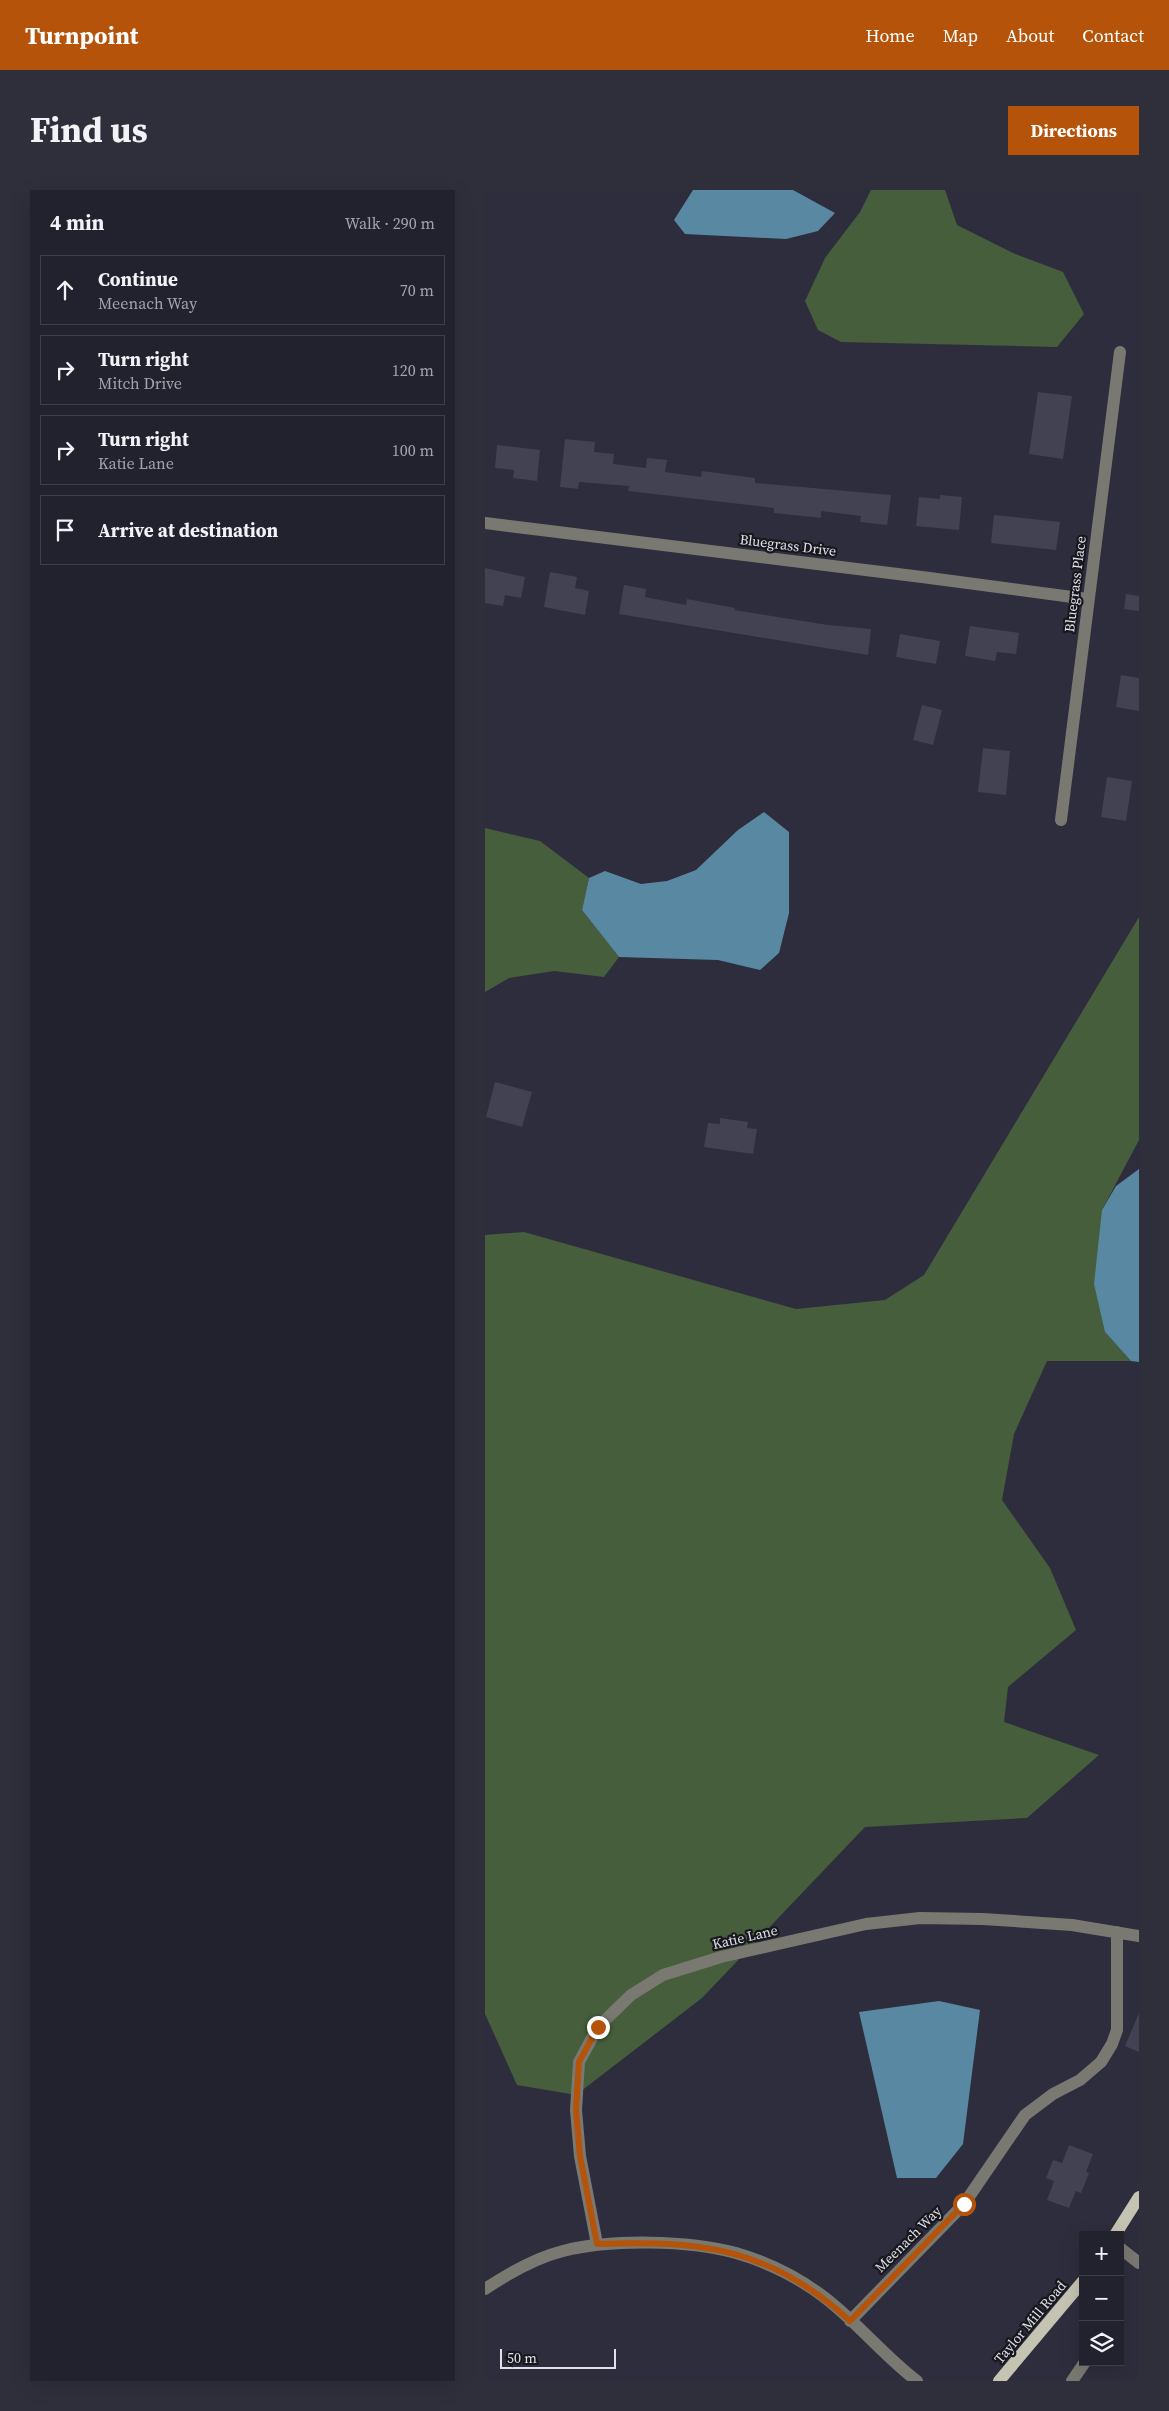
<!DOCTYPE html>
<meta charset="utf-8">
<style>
:root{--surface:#22222e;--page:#2e2f3a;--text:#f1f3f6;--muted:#a2a4aa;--line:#3f3f4a;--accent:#b45309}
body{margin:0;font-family:"Source Serif 4",serif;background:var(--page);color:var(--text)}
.controls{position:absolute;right:15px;bottom:15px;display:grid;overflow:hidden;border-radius:0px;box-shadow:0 5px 20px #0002}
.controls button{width:45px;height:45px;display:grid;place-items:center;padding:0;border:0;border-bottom:1px solid var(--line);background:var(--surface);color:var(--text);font:25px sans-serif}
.scale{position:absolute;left:15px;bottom:12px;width:116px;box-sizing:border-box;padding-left:5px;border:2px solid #e0e0ea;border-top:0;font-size:14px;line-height:18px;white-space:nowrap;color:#e0e0ea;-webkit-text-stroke:4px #17171d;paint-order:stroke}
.stop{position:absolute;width:15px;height:15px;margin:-11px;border:4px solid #b45309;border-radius:50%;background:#fff}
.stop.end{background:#b45309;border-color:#fff;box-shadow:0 1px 5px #0008}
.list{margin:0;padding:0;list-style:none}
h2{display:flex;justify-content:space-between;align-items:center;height:65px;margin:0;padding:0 20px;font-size:21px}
h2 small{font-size:16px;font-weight:400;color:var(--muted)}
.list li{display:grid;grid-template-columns:32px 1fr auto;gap:15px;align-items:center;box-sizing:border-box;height:70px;margin:0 10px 10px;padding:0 10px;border:1px solid var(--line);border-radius:0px}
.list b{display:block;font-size:19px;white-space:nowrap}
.list p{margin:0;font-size:16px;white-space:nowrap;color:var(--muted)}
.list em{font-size:16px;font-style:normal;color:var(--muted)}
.icon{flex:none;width:28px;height:28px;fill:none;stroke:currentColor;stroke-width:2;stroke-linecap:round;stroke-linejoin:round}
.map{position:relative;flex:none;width:654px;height:2191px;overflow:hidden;border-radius:0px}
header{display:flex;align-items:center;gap:30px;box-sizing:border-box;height:70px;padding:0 25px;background:var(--accent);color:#fff}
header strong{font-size:24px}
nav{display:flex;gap:28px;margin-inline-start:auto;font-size:18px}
.intro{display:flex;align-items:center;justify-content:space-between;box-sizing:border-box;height:120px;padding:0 30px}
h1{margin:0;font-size:35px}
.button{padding:12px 22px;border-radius:0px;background:var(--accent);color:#fff;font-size:18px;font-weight:700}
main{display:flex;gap:30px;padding:0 30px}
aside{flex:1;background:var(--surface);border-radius:0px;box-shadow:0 5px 20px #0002}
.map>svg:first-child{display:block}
.green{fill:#465e3b}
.water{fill:#5988a2}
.building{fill:#424252}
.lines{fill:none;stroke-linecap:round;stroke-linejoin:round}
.minor{stroke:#7a7971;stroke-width:12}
.major{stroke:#c5c3b2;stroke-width:12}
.route{stroke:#b45309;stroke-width:6}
.labels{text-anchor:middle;stroke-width:4.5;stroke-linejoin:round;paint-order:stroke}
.street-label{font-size:14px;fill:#e0e0ea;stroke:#17171d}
</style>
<header>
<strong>Turnpoint</strong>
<nav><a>Home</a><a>Map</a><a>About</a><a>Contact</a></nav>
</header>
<div class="intro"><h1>Find us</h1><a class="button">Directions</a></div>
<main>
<aside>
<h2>4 min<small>Walk · 290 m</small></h2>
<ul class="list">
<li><svg class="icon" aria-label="ahead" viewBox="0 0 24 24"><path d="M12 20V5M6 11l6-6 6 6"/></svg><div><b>Continue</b><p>Meenach Way</p></div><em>70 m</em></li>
<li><svg class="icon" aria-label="right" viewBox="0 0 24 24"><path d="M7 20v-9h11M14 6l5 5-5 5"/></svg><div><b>Turn right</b><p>Mitch Drive</p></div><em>120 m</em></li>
<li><svg class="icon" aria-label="right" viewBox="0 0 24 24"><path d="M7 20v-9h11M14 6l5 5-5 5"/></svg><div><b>Turn right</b><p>Katie Lane</p></div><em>100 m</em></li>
<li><svg class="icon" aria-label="arrive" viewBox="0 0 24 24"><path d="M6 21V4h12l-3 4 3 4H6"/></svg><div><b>Arrive at destination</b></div></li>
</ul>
</aside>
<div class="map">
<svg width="654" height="2191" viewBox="0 0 654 2191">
<rect width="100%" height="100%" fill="#2e2d3d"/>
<path class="green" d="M 386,0 L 460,0 L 472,35 L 528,63 L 578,82 L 599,124 L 572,157 L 356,152 L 333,140 L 320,111 L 340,68 L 375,22 Z
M 0,638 L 55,651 L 104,688 L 97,720 L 134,767 L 119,787 L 69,781 L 24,788 L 0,802 Z
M 654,727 L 654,950 L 617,1020 L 620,1142 L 646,1171 L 562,1171 L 529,1244 L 517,1310 L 565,1378 L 591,1440 L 523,1497 L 519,1532 L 614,1565 L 542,1628 L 380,1637 L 217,1808 L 91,1905 L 32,1895 L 0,1824 L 0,1045 L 39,1042 L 311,1119 L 400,1110 L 439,1085 Z"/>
<path class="water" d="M 208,0 L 308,0 L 350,23 L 333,41 L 301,49 L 200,44 L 189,30 Z
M 279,622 L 304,642 L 304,723 L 294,763 L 275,780 L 233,770 L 134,767 L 97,720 L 104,688 L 120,681 L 156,694 L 182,691 L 211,680 L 253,640 Z
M 654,979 L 654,1172 L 646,1171 L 620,1142 L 609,1094 L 617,1020 L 631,996 Z
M 454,1811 L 495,1820 L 478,1954 L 451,1988 L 412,1988 L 374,1822 Z"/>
<path class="building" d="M 553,202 L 587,206 L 578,269 L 544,264 Z
M 80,249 L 110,252 L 109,262 L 129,264 L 128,274 L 161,278 L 162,268 L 182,270 L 180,282 L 216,287 L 217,281 L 270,288 L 270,293 L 406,305 L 402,335 L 375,332 L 376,326 L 336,321 L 336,328 L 289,323 L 289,318 L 143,301 L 144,296 L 94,292 L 93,299 L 75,297 Z
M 12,255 L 55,260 L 52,291 L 28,288 L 29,280 L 10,278 Z
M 455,305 L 477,307 L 474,340 L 431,336 L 434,307 L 455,309 Z
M 509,325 L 575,332 L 571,360 L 506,353 Z
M 0,378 L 40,387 L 36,408 L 20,405 L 18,416 L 0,413 Z
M 65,382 L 92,387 L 90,398 L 104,401 L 100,425 L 59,417 Z
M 139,395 L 161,399 L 160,407 L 201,415 L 202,409 L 250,418 L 249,420 L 343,435 L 386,439 L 383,465 L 134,424 Z
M 641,404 L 654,406 L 654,421 L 639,419 Z
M 485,436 L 534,443 L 531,464 L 512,462 L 510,471 L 480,466 Z
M 415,444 L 455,451 L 451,474 L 411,467 Z
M 636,485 L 654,488 L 654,521 L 631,517 Z
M 437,515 L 457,520 L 448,555 L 428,550 Z
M 498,558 L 525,561 L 521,605 L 493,602 Z
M 622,587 L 647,591 L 641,631 L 616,627 Z
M 10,892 L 47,902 L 37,937 L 1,927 Z
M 235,928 L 263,932 L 262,938 L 272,939 L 268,964 L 219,957 L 223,933 L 235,934 Z
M 654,1823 L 654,1862 L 640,1856 Z
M 584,1955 L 608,1964 L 601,1982 L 604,1983 L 596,2003 L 591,2001 L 584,2018 L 562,2010 L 569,1991 L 561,1988 L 568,1970 L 577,1973 Z"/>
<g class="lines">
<path class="minor" d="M 0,333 L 437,387 L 602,409
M 576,630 L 635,162
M 112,2054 L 95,1966 L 91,1920 L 94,1872 L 113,1837 L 146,1805 L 178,1785 L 236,1767 L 381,1734 L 435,1728 L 498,1729 L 587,1735 L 654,1746
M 635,2058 L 654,2073
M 0,2099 C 24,2083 50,2068 78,2061 C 126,2049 203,2050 251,2063 C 282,2072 314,2088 339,2107 C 372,2132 399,2166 432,2191
M 365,2131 L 479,2014 L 540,1925 L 568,1904 L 595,1890 L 616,1872 L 627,1854 L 632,1840 L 632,1742
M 587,2191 L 600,2172"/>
<path class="major" d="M 630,2045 L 654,2007
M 514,2191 L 598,2091"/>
</g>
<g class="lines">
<path class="route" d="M 113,1837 L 94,1872 L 91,1920 L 95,1966 L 112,2054 C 216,2050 286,2058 365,2131 L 479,2014"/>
</g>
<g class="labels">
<g class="street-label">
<text transform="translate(303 355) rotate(7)" y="5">Bluegrass Drive</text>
<text transform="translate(590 394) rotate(-83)" y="5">Bluegrass Place</text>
<text transform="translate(260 1747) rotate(-13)" y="5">Katie Lane</text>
<text transform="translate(423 2049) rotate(-45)" y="5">Meenach Way</text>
<text transform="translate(545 2132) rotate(-50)" y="5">Taylor Mill Road</text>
</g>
</g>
</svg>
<div class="controls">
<button>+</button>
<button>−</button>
<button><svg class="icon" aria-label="layers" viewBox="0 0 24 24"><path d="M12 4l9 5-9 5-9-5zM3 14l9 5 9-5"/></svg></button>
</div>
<div class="scale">50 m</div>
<div class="stop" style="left:479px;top:2014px"></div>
<div class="stop end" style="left:113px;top:1837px"></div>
</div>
</main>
